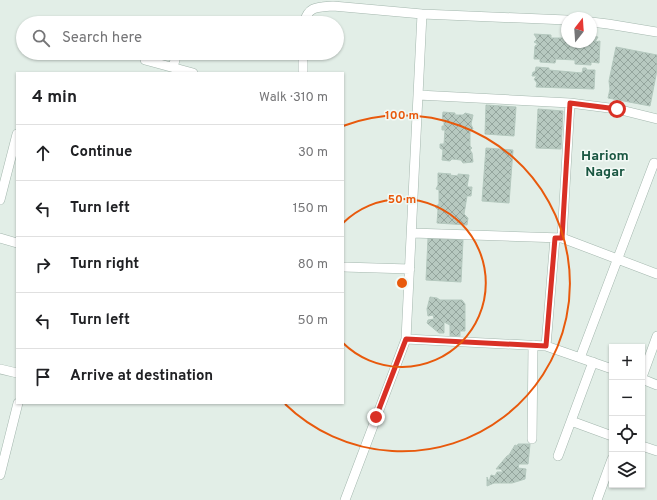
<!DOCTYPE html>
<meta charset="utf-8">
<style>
:root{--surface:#fff;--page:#f2f2f2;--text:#202124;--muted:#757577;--line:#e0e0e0}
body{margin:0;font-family:Overpass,sans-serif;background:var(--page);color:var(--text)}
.controls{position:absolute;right:12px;bottom:12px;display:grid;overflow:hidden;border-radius:0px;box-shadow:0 1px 3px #0004}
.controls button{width:36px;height:36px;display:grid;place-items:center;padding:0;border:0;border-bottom:1px solid var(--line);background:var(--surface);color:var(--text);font:20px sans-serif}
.compass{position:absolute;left:561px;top:12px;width:36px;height:36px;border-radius:50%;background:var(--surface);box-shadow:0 1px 3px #0004;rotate:17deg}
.stop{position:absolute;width:12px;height:12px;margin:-9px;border:3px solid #d93025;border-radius:50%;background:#fff}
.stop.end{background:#d93025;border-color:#fff;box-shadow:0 1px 4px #0008}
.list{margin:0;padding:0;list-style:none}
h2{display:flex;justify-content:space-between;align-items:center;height:52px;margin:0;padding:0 16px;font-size:17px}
h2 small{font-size:13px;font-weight:400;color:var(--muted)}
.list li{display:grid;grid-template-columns:26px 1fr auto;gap:12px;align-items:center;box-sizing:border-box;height:56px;padding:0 16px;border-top:1px solid var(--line)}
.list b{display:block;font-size:15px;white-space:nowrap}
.list em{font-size:13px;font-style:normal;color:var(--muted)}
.icon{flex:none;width:22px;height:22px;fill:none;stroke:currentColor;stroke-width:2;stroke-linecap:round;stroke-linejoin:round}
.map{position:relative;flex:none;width:657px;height:500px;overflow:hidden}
.search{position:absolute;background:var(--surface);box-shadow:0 1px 3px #0004;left:16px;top:16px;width:328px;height:44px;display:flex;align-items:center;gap:10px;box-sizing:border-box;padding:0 14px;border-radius:22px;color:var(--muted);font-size:15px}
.panel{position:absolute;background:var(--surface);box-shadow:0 1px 3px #0004;left:16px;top:72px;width:328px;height:332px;border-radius:0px}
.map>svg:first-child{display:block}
.building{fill:url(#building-cross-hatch);stroke:#b4c8be}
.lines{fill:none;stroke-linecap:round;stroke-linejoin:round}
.street-casing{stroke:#a4b7ae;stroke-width:10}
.street{stroke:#fff;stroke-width:9}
.route{stroke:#d93025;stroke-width:5}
.ring{fill:none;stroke:#e8590c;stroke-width:2}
.labels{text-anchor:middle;stroke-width:3;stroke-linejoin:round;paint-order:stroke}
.neighbourhood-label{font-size:14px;font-weight:bold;fill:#195641;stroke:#f3faf6}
.centre{fill:#e8590c;stroke:#f3faf6;stroke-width:2}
.ring-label{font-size:12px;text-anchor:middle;font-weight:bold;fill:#e8590c;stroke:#f3faf6;stroke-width:3;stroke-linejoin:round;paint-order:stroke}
</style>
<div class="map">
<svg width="657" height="500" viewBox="0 0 657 500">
<defs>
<pattern id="building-cross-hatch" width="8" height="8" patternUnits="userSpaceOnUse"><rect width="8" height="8" fill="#b7c9c0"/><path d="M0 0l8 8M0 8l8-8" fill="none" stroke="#94a59d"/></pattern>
</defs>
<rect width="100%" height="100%" fill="#e2eee7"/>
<path class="building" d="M 534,34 L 551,35 L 551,38 L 565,38 L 565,36 L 567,36 L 567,42 L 591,42 L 591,36 L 598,37 L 595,42 L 600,41 L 599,63 L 591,62 L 591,65 L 575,64 L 575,60 L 556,59 L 555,63 L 540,62 L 540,59 L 534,59 L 535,46 L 538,44 L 534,42 L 537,39 Z
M 616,47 L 657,55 L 657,70 L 650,106 L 608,98 L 610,89 L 609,81 Z
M 536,67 L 549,68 L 549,70 L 582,73 L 583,68 L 586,68 L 587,70 L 595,70 L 594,89 L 536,87 L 537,83 L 534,79 L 537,76 L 532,76 L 533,72 L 535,72 Z
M 486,105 L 516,107 L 514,136 L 485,134 Z
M 538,109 L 563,111 L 561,149 L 536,148 Z
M 443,112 L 455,113 L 455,115 L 463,115 L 465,113 L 473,115 L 471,124 L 473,129 L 470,130 L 470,146 L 472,148 L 470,150 L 472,153 L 473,162 L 463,163 L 461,160 L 452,159 L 450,161 L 442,160 L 443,150 L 440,148 L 440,144 L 444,144 L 445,130 L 442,130 L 442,126 L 444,126 L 444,121 L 442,121 Z
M 486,148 L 513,150 L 509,203 L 482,201 Z
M 438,173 L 451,174 L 449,175 L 458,176 L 458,174 L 469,175 L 467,187 L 472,187 L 471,196 L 467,196 L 464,214 L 468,218 L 467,225 L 437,223 L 438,210 L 435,207 L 439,204 L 439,190 L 436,189 L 438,185 Z
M 428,238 L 463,240 L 461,282 L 426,280 Z
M 430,297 L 437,298 L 440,300 L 462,300 L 465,304 L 465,331 L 460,331 L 460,336 L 450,336 L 450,325 L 444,322 L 444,333 L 439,333 L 427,323 L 428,320 L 434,319 L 433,315 L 428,316 L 427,309 Z
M 518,444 L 530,444 L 528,464 L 519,464 L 518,468 L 526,469 L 525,479 L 512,483 L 494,483 L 487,486 L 487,477 L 489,482 L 491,475 L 495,476 L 497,472 L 503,472 L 501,469 L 496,469 L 507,456 L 509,455 L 515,445 L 517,446 Z"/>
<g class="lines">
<g class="street-casing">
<path id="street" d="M 591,22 L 608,24 L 657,32
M 304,23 C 308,6 318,7 333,6 L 422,14 L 567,20
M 145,60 L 193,73
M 173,67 L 177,53
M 303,73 L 303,53
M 418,95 L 570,103 L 617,109 L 657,119
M 0,200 L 17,134
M 412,233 L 562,238 L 657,274
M 0,238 L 17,243
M 562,238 L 570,103
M 343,267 L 410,269
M 406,339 L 422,14
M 546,346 L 555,238
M 580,358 L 654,163
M 0,369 L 17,373
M 642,377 L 657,336
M 642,379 L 657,385
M 571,421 L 612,436
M 532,439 L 533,345
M 642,446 L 657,451
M 558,456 L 593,362
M 0,475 L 18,403
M 345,500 L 406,339 L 546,346 L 612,369
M 597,500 L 612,459"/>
</g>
<use href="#street" class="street"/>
</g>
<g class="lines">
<path class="route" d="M 376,417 L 406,339 L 546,346 L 555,238 L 562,238 L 570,103 L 617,109"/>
</g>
<g class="ring">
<path d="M343 223A84 84 0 1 1 343 343"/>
<path d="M343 126A168 168 0 1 1 285 404"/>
</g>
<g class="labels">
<g class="neighbourhood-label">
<text x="605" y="160">Hariom<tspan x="605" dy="16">Nagar</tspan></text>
</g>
</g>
<circle cx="402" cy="283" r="6" class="centre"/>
<g class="ring-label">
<text x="402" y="119">100 m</text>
<text x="402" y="203">50 m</text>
</g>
</svg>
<div class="controls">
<button>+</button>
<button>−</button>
<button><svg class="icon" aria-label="locate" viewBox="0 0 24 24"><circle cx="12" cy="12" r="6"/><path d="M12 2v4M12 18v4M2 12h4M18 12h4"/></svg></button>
<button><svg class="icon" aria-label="layers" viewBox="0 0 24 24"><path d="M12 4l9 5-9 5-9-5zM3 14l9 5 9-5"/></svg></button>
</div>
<svg class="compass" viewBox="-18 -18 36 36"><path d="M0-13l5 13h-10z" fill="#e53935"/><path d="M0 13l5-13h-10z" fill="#757577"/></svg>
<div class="stop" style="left:617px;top:109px"></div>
<div class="stop end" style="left:376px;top:417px"></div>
<div class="search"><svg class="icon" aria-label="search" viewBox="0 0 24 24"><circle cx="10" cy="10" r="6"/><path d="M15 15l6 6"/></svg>Search here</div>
<section class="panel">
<h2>4 min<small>Walk · 310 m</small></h2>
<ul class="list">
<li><svg class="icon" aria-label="ahead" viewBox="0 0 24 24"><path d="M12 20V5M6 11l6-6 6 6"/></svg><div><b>Continue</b></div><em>30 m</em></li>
<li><svg class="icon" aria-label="left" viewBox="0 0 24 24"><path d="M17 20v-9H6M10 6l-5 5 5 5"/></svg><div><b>Turn left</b></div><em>150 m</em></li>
<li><svg class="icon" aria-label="right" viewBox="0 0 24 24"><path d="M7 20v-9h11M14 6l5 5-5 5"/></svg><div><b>Turn right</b></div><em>80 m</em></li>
<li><svg class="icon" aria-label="left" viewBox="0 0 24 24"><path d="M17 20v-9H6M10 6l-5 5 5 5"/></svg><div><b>Turn left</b></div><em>50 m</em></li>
<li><svg class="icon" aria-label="arrive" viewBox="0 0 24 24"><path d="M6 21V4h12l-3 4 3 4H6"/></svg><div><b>Arrive at destination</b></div></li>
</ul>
</section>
</div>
